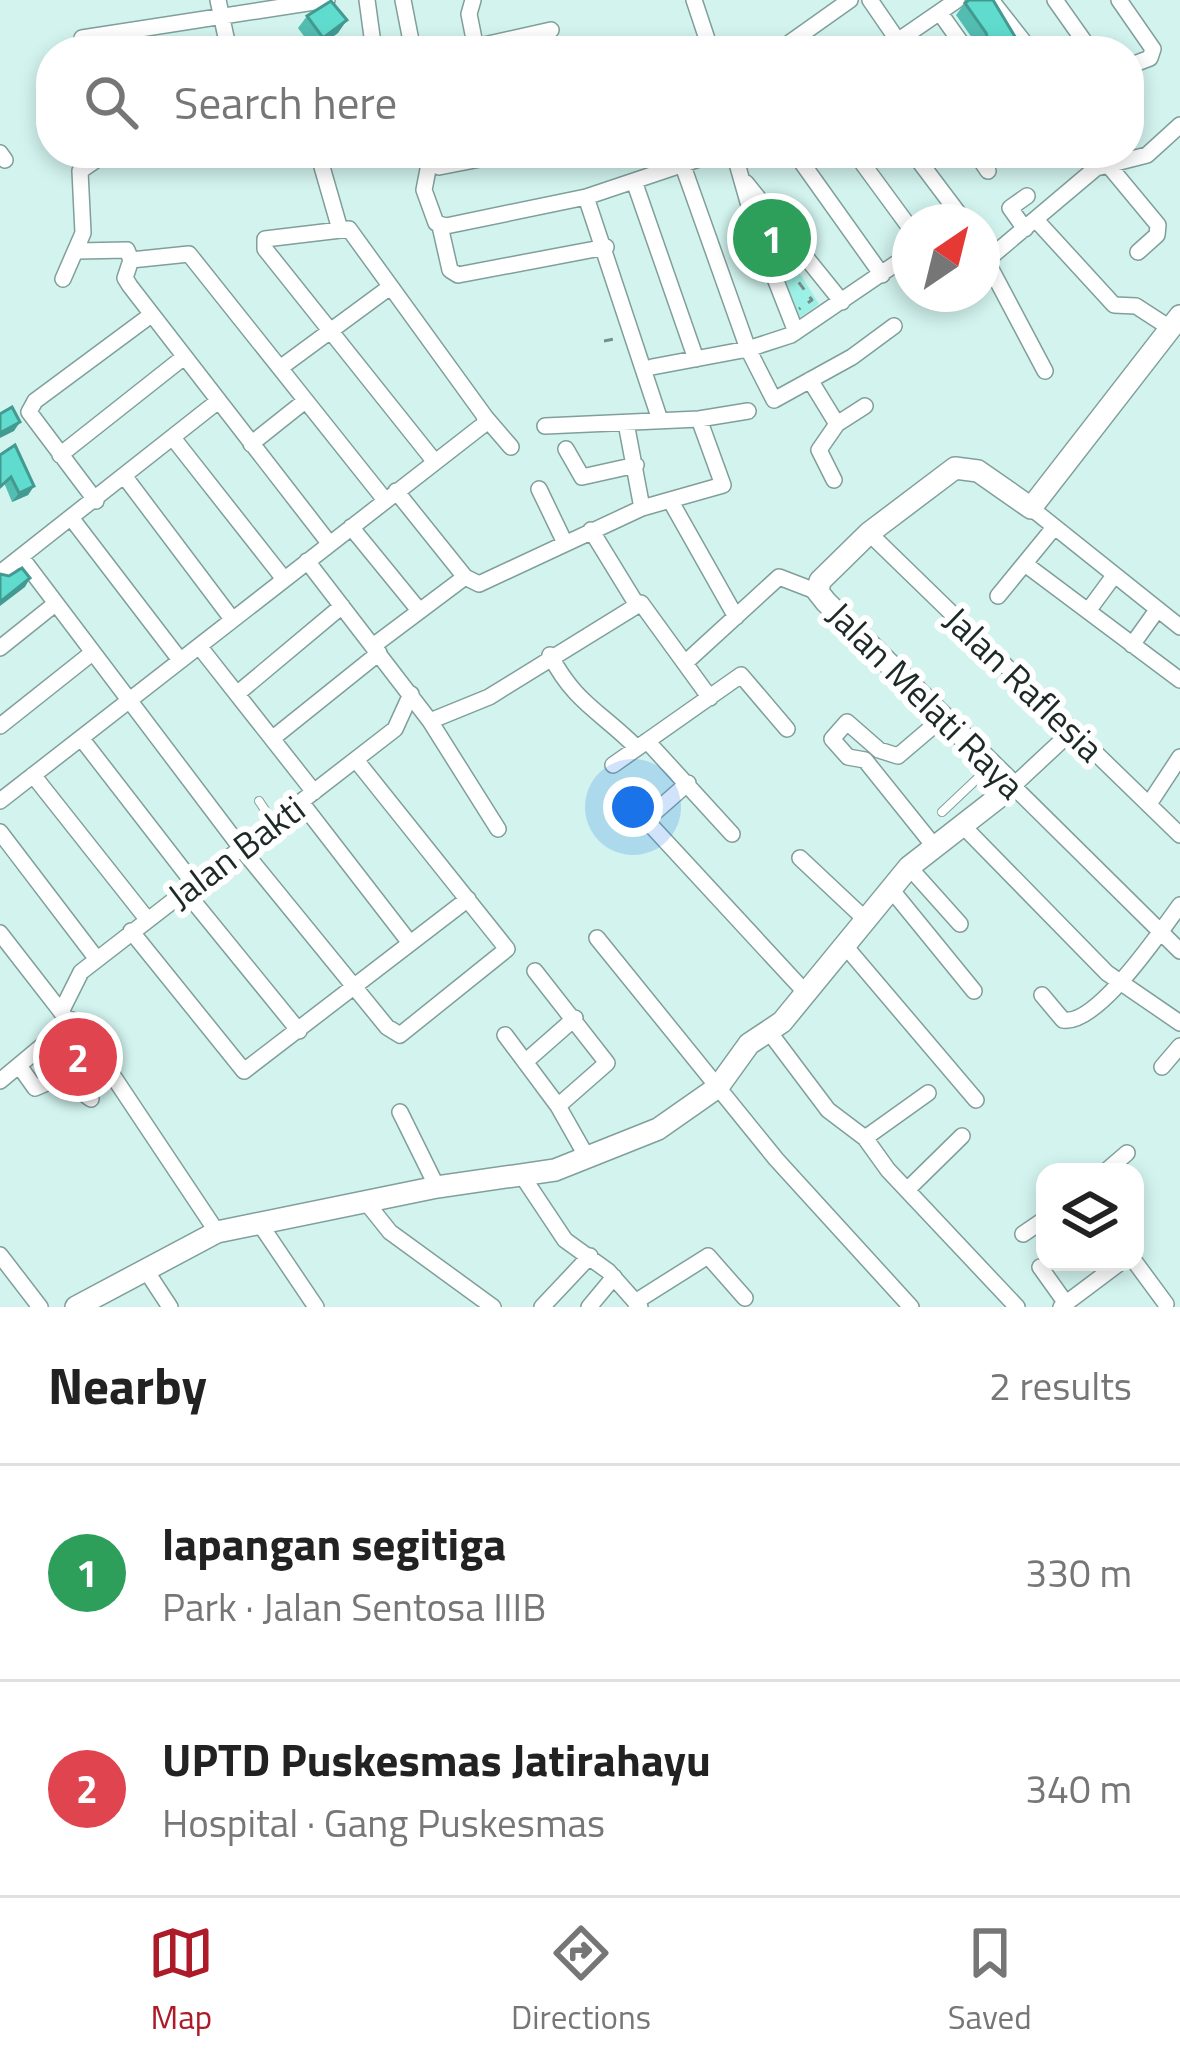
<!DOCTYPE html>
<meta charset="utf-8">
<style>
:root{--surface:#fff;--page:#f2f2f2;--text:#222;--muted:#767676;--line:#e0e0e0;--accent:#ae1b28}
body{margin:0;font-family:"Titillium Web",sans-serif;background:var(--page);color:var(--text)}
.controls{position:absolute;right:36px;bottom:36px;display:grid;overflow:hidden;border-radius:24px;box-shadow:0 6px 18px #0003}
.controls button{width:108px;height:108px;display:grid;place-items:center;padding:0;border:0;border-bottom:3px solid var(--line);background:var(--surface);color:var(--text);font:60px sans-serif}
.compass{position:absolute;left:892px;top:204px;width:108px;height:108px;border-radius:50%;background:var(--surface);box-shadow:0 6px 18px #0003;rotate:35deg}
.you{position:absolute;left:633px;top:807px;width:42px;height:42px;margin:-30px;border:9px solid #fff;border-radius:50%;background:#1a73e8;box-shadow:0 0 0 18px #1a73e833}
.badge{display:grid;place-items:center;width:78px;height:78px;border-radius:50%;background:var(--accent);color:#fff;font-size:39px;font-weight:700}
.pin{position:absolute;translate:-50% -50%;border:6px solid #fff;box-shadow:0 3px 12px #0006}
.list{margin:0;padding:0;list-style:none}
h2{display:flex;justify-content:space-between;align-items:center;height:156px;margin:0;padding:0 48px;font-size:51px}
h2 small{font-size:39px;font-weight:400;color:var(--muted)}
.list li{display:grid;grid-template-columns:78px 1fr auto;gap:36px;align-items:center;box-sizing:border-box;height:216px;padding:0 48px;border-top:3px solid var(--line)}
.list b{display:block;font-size:45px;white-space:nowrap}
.list p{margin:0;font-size:39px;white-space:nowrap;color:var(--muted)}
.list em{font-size:39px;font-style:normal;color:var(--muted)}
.icon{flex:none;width:66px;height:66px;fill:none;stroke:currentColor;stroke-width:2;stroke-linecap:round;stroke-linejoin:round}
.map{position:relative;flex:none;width:1180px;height:1307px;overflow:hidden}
.search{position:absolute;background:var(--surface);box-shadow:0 6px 18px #0003;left:36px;right:36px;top:36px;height:132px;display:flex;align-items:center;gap:30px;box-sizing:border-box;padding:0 42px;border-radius:48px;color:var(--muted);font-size:45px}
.sheet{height:588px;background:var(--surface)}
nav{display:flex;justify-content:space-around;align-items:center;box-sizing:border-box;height:168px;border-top:3px solid var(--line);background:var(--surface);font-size:33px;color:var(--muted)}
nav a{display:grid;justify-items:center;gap:6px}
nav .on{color:var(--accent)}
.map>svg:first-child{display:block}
.green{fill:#9df0e5}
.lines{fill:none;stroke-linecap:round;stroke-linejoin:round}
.lane-casing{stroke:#809f9b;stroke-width:10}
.street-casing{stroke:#809f9b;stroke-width:18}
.secondary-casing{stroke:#809f9b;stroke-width:24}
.path{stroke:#778e8a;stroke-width:3;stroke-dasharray:9 9;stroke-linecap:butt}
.lane{stroke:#fff;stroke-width:8}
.street{stroke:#fff;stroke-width:15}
.secondary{stroke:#fff;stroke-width:21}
.wall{fill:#53bdb2}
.shaded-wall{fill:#439a91}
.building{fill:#60dccf;stroke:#439a91;stroke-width:3}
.labels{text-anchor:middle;stroke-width:12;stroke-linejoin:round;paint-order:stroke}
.street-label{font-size:36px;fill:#1c2927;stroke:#fff}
</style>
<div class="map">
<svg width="1180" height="1307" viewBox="0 0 1180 1307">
<rect width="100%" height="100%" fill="#d2f3ee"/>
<path class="green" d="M 757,205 L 819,304 L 796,320 L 790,315 Z"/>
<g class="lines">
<g class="lane-casing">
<path id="lane" d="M 259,801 L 273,822
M 942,812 L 979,777
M 47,1046 L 55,1055"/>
</g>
<g class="street-casing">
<path id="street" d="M 218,0 L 229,51
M 367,0 L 374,51
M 403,0 L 413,51
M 473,0 L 469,14 L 475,44
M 694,0 L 711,51
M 870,0 L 905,51
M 991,0 L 1031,51
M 1055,0 L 1091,51
M 1119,0 L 1153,49 L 1150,58 L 1129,66
M 940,13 L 967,51
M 82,38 L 327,0
M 457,51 L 551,30
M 778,51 L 850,0
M 883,51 L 957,0
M 0,153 L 5,160
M 318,153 L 339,226
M 426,153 L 439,167 L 510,153
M 734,153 L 756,230 L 796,332
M 795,153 L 882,275
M 855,153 L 910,228
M 913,153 L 965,222
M 976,153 L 988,171
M 430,159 L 424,190 L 436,223 L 446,226 L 586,197 L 717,153
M 683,166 L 748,349 L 774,400 L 852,357 L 894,326
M 1109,166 L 1158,225 L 1157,235 L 1138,252
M 634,181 L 696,359
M 746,183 L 842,302
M 586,197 L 660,420
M 1037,221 L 1114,305 L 1136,306 L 1170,328
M 440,226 L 450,270 L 458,275 L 606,247
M 1025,229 L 1010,208 L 1027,196
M 78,251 L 127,250 L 131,260
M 982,252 L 1045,371
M 131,260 L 189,254 L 385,500
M 131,260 L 125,278 L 130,286 L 329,543
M 987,260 L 1096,168 L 1147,155 L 1180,125
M 63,279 L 83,233 L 80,171 L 106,153
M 652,367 L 748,349 L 791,335 L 910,254
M 280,368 L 390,287
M 810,380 L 837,424
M 486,418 L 511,447
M 545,426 L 699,419 L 748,411
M 173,438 L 284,579
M 251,444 L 305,401
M 566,449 L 582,477 L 636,465
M 60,455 L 184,357
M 125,477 L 232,619
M 834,480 L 819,450 L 837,424 L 865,406
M 539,489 L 564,541
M 670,500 L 736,617
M 96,501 L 29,412 L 35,401 L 151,315
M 642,508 L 723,485 L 699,419
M 1031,508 L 1180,627
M 72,519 L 180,660
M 351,527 L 418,609
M 591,530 L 637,605
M 869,533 L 1180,835
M 21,557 L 241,848 L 387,1027 L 400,1035 L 507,949 L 356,760
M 307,561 L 430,721 L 498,829
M 1025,564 L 1180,680
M 0,573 L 217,402
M 465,577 L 479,584 L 642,508 L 626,423
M 998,596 L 1052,530
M 1088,611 L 1113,577
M 1132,645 L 1157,610
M 199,646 L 314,792
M 373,646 L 465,577 L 396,491
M 0,648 L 55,604
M 550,655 C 575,703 600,711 637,748
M 685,663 L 779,577 L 818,592
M 238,693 L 342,606
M 430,721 L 489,697 L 641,603 L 710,698
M 0,726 L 92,653
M 1072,731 L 1013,786 L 1180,951
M 81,738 L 194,884
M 273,738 L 379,653
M 647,741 L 732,834
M 613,765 L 741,675 L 787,729
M 33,775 L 147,919
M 688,783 L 646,820 L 806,993
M 0,801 L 483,425 L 486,418 L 349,229 L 265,239 L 265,249 L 435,462
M 301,802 L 410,943
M 1149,804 L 1180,757
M 965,828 L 1107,973 L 1180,1023
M 0,832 L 96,958
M 934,846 L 865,760 L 848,757 L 832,739 L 847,722 L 879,750 L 898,756 L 945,716
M 800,858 L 866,920
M 909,867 L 960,924
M 890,888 L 974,991
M 185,891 L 299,1031
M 131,931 L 244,1071 L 468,899
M 0,933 L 66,1018 L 66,1026 L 0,1081
M 597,938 L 776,1159 L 911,1307
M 846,947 L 976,1100
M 535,971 L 607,1063 L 558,1106
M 1042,995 L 1063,1020 C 1097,1026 1160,932 1180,905
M 61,1012 L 81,972 L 395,729 L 411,694
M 66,1018 L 77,1022 L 217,1232
M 770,1033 L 828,1110 L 865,1138 L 888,1170 L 1017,1307
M 505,1035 L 558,1106 L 588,1159
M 525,1062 L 575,1018
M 20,1067 L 35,1088 L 61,1077 L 91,1099
M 1162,1067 L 1180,1046
M 400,1112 L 437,1187
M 865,1138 L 928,1093
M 1105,1172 L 1127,1153
M 523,1177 L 565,1240 L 608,1271 L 640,1307
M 908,1189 L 962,1136
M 366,1202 L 390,1232 L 493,1307
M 258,1221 L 316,1307
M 1023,1234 L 1045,1219
M 0,1255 L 40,1307
M 1135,1262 L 1166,1304
M 1040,1267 L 1065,1302
M 145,1269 L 170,1307
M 635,1302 L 708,1256 L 745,1298
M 542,1307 L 590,1256
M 589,1307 L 614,1277
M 1061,1307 L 1121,1262"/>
</g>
<g class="secondary-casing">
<path id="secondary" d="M 76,1307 L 217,1232 L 437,1187 L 555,1170 L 658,1129 L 718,1087 L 749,1044 L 782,1022 L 909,867 L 1013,786 L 826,602 L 818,592 L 820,581 L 869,533 L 955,468 L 978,471 L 1031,508 L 1180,316"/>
</g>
<path class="path" d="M 788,268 L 812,300 L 799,309
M 604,341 L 620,338"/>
<use href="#lane" class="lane"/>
<use href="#street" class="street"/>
<use href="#secondary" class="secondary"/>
</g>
<path class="wall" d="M 965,3 L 1010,51 L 979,51 L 977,45 L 956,15 Z
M 307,16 L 338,33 L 314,50 L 298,28 Z
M 0,455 L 34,486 L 28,495 L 12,502 L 5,485 Z"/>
<path class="shaded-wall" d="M 347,20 L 338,33 L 314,50 L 323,38 Z
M 20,422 L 14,431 L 0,438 L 0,433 Z
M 34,486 L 28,495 L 12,502 L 19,493 Z
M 30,578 L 25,587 L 0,606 L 0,602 Z"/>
<path class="building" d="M 969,0 L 993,0 L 1017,40 L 999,51 L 991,51 L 986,33 L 965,3 Z
M 331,1 L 347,20 L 323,38 L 307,16 Z
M 12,407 L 20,422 L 0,433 L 0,414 Z
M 15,445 L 34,486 L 19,493 L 11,477 L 0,487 L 0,455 Z
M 22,568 L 30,578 L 0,602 L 0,574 L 9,576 Z"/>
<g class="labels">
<g class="street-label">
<text transform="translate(1024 684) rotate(44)" y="13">Jalan Raflesia</text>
<text transform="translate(926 700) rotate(45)" y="13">Jalan Melati Raya</text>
<text transform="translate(236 852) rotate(-37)" y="13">Jalan Bakti</text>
</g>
</g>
</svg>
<div class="controls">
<button><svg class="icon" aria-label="layers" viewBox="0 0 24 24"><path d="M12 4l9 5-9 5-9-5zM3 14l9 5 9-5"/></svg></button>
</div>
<svg class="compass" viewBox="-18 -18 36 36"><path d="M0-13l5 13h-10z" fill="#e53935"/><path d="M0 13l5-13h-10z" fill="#767676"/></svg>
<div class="you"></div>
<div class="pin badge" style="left:772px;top:238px;background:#2e9e5b">1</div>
<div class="pin badge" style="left:78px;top:1057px;background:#e0444e">2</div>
<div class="search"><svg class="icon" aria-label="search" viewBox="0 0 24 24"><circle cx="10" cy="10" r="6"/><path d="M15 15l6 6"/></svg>Search here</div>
</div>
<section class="sheet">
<h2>Nearby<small>2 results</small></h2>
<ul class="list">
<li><span class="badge" style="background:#2e9e5b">1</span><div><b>lapangan segitiga</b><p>Park · Jalan Sentosa IIIB</p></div><em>330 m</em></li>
<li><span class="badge" style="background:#e0444e">2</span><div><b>UPTD Puskesmas Jatirahayu</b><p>Hospital · Gang Puskesmas</p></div><em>340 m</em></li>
</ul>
</section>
<nav>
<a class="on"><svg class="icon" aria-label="map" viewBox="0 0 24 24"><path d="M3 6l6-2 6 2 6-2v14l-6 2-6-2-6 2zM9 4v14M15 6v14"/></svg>Map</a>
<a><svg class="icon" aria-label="directions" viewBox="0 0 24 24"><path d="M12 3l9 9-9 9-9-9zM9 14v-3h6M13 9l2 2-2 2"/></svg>Directions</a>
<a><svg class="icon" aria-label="saved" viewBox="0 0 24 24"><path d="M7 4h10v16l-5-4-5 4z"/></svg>Saved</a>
</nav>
